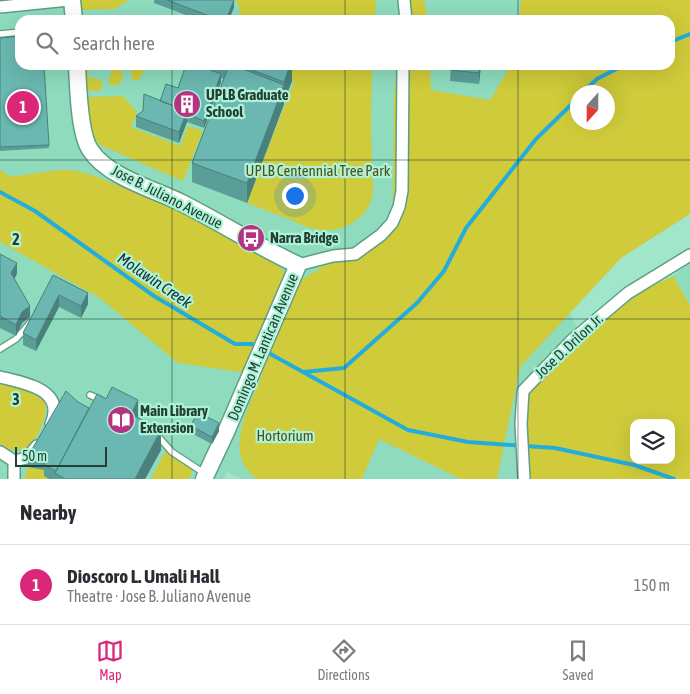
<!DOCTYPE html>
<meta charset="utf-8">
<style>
:root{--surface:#fff;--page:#f7f7f7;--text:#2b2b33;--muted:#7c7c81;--line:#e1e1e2;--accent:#db2777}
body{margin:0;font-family:"Asap Condensed",sans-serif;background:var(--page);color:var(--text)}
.controls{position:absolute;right:15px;bottom:15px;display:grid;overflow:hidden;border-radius:10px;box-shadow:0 5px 20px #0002}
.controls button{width:45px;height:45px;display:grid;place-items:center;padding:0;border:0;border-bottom:1px solid var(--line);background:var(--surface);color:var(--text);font:25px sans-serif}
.compass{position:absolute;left:570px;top:85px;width:45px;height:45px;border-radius:50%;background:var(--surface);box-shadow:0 5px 20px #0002;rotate:201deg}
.scale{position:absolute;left:15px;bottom:12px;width:92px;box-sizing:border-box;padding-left:5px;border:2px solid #244035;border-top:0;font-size:14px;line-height:18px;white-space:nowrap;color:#244035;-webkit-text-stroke:4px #aef3d7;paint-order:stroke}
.you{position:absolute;left:294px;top:195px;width:18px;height:18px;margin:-12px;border:4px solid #fff;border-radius:50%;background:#1a73e8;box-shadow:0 0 0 8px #1a73e833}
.badge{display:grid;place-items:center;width:32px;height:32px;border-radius:50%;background:var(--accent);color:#fff;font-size:16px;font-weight:700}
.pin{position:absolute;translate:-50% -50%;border:2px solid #fff;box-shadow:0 1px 5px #0006}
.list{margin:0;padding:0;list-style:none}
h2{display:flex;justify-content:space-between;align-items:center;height:65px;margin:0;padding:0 20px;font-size:21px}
h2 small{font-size:16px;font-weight:400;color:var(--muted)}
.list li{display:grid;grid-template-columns:32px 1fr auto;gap:15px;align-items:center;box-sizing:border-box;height:80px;padding:0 20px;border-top:1px solid var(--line)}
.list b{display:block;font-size:19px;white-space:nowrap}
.list p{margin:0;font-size:16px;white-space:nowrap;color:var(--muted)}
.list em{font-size:16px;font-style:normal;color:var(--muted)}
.icon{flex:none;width:28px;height:28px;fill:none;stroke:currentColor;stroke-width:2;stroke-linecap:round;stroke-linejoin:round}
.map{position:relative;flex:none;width:690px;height:479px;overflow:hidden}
.search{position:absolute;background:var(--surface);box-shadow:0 5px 20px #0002;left:15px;right:15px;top:15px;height:55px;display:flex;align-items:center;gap:12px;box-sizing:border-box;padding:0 18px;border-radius:15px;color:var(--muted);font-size:19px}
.sheet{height:145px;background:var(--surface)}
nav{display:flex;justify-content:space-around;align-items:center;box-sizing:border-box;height:70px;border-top:1px solid var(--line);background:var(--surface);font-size:14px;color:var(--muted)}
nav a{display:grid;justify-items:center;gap:2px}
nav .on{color:var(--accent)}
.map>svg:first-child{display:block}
.built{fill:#8edbbd;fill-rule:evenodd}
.green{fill:#cfcb3a;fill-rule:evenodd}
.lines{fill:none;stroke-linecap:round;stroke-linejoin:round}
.stream{stroke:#23addc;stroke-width:4}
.lane-casing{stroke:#5c9f85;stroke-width:8}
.street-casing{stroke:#5c9f85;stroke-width:14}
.secondary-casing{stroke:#5c9f85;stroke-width:19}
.lane{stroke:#fff;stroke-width:5.5}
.street{stroke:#fff;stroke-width:11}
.secondary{stroke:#fff;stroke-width:16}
.wall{fill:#5b9e98}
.shaded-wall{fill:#4a817c}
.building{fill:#6ab8b1;stroke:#4a817c}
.grid{fill:none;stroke:#244035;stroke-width:1;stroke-opacity:0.55}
.labels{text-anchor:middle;stroke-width:4.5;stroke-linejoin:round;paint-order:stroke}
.poi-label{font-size:15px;font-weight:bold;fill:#244035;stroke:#aef3d7;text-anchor:start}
.park-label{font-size:15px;fill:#514f17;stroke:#aef3d7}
.street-label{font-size:15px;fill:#244035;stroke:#aef3d7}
.water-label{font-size:16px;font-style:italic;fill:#142f3a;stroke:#aef3d7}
.grid-label{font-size:16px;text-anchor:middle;font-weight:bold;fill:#244035;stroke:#aef3d7;stroke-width:4.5;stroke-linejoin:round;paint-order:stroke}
</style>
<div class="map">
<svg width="690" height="479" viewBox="0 0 690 479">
<rect width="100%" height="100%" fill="#a1e6ca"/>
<path class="built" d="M 0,0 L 669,0 L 658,20 L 20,20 L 20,65 L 632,65 L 608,92 L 578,92 L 578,122 L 557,286 L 600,376 L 690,434 L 690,479 L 242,479 L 227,472 L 223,479 L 0,479 ZM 634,423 L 671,423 L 671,460 L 634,460 Z
M 690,263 L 690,305 L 673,276 Z"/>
<path class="green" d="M 75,0 L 129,0 L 115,9 L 75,10 Z
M 234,0 L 376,0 L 375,20 L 241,20 L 238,3 Z
M 407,0 L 424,0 L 428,20 L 403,20 Z
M 521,0 L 690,0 L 690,214 L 621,258 L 520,367 L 497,479 L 461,479 L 379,439 L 362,479 L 257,479 C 221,454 250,406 262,375 L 178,363 L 100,298 L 0,242 L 0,170 L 8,175 L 16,176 L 58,170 L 73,170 L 95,176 L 210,224 L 279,265 C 284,274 291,278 300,281 L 328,263 L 371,239 L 390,219 L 393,197 L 394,96 L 397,65 L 430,65 L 431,90 L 490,100 L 511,65 L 670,65 L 670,20 L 519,20 ZM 578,92 L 608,92 L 608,122 L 578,122 Z
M 81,65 L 88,65 L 89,78 C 96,78 101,78 103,86 L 100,91 L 83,91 Z
M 111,65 L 117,65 L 117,68 L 122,68 L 122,80 C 119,85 112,88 109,83 L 108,78 L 111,77 Z
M 139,65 L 146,65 L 140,79 L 134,81 L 132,80 L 131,67 L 139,67 Z
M 274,65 L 372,65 L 371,126 L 373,193 C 369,219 341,235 315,229 C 308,228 300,224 294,221 C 278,215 262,209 247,203 L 294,81 Z
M 123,96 L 137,112 L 131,127 L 180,146 L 188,126 L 203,131 L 183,181 L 100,145 L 91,134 L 84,97 Z
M 673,276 L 690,305 L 690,479 L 518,479 L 530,387 L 628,298 ZM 634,423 L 671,423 L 671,460 L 634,460 Z
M 0,382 C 19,386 32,391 46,403 C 47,420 35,453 14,450 C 7,449 4,448 0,443 Z
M 168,446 L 195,466 L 189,479 L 151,479 Z
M 28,467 L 45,470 L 44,476 L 49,479 L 24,479 Z"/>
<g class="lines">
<path class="stream" d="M 670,42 L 690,34
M 583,92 L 597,79 L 624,65
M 0,192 L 35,211 L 154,296 L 235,344 L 252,344 L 258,348
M 265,351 L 408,430 L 468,442 L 555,448 L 634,465 L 674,479
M 303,372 L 344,368 L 417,303 L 444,271 L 466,228 L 536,139 L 578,98"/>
<g class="lane-casing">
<path id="lane" d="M 0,34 L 20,32
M 0,349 L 16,339 L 30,323
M 90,395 L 101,400
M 155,433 L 172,452 L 204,473"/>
</g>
<g class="street-casing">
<path id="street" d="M 404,0 L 406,20
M 0,7 L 69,0
M 298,265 L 333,256 L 355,254 L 381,235 L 392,223 L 399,207 L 402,191 L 403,65
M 0,377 C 24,383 66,389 51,424
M 0,452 L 14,461 L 27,458 L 37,446
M 14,461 L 14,479
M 524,479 L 521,424 L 523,391 L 571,341 L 628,293 L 690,255"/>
</g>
<g class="secondary-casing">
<path id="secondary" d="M 72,0 L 74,20
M 77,65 C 78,85 79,136 91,151 C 107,176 153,189 180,202 C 220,222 257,246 298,265 L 226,432 L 204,479"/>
</g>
<use href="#lane" class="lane"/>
<use href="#street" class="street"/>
<use href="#secondary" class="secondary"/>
</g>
<path class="wall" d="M 154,0 L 234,0 L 234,7 L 229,20 L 199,20 L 154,3 Z
M 0,38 L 49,145 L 49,148 L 0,151 Z
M 186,65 L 292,65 L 292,81 L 284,101 L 284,104 L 247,203 L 192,182 L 192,163 L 224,79 L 221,78 L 221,82 L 204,128 L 187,122 L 179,143 L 136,127 L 136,116 L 160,101 L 178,88 Z
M 451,65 L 481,65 L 479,84 L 450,81 Z
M 0,254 L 17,274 L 14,279 L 30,317 L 22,323 L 16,336 L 0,328 Z
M 53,275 L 88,304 L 81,318 L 59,307 L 36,351 L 23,345 L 23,333 Z
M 89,408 L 138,418 L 161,450 L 145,479 L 49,479 L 44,476 L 44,470 L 28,467 L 28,456 Z
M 191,426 L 219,431 L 212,444 L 191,433 Z"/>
<path class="shaded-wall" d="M 234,0 L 234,7 L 229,20 L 226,20 Z
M 290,65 L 292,65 L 292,81 L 284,101 L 284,104 L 247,203 L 247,183 L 284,85 L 284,82 Z
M 480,65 L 481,65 L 479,84 L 479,73 Z
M 221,74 L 221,82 L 204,128 L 204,121 Z
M 187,111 L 187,122 L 179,143 L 179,132 Z
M 17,263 L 17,274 L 11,284 L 11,273 Z
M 88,293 L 88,304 L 81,318 L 81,306 Z
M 59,295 L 59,307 L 36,351 L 36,340 Z
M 30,306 L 30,317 L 22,323 L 16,336 L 16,325 L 22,312 Z
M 138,400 L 138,420 L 131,414 Z
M 219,423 L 219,431 L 212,444 L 212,437 Z
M 161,430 L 161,450 L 145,479 L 135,479 Z"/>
<path class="building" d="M 167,0 L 234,0 L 226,20 L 220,20 Z
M 200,17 L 208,20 L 199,20 Z
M 20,36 L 20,65 L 44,65 L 49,145 L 0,147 L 0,38 Z
M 186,65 L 197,65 L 221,74 L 204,121 L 187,114 L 187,111 L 160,101 L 166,84 L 178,88 Z
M 229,65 L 233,65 L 284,85 L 247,183 L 192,163 Z
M 239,65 L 290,65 L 284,82 Z
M 451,65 L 480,65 L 479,73 L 450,70 Z
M 144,94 L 187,111 L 179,132 L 136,116 L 143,111 Z
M 0,254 L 17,263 L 11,273 L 30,306 L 22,312 L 16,325 L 0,316 Z
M 53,275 L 88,293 L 81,306 L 59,295 L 36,340 L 23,333 Z
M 112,387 L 138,400 L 131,414 L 161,430 L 135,479 L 65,479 L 55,473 L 97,394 L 106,399 Z
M 66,391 L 78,402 L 89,408 L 56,471 L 44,465 L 45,459 L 28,456 Z
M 197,412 L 219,423 L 212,437 L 191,426 Z"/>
<path class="grid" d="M 172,0 L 172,20M 345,0 L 345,20M 518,0 L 518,20M 172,65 L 172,479M 345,65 L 345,479M 518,65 L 518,479M 0,160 L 690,160M 0,319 L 690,319"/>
<defs>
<g id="building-disc" transform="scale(1.4375)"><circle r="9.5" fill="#b43481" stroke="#aef3d7"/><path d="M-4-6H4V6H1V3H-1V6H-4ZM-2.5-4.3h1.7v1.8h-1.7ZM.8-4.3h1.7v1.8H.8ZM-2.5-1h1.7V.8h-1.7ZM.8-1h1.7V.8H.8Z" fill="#fff"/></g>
<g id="bus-disc" transform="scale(1.4375)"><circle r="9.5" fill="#b43481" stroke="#aef3d7"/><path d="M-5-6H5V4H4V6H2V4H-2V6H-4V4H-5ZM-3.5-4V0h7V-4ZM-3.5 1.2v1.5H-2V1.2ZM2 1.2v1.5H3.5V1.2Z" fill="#fff"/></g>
<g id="library-disc" transform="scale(1.4375)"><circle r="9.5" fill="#b43481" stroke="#aef3d7"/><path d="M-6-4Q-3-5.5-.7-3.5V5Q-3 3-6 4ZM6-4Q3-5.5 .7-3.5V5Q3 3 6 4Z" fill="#fff"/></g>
</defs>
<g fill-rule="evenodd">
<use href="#building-disc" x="187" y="104"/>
<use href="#bus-disc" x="251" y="238"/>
<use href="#library-disc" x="121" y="420"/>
</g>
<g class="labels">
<g class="poi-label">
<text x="206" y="100">UPLB Graduate<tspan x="206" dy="17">School</tspan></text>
<text x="270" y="243">Narra Bridge</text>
<text x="140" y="416">Main Library<tspan x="140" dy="17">Extension</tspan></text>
</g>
<g class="park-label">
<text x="318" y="176">UPLB Centennial Tree Park</text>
<text x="285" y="441">Hortorium</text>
</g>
<g class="street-label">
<text transform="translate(167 197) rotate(27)" y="5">Jose B. Juliano Avenue</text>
<text transform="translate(569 346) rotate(-43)" y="5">Jose D. Drilon Jr.</text>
<text transform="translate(263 347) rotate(-67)" y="5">Domingo M. Lantican Avenue</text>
</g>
<g class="water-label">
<text transform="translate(155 280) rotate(34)" y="6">Molawin Creek</text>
</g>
</g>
<g class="grid-label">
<text x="16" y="245">2</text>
<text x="16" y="405">3</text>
</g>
</svg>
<div class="controls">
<button><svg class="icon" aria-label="layers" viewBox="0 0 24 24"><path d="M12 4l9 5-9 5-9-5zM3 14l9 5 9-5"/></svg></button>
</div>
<svg class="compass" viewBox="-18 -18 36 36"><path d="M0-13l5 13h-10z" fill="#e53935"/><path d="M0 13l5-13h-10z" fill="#7c7c81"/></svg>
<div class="scale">50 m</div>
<div class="you"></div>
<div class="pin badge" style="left:23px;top:107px">1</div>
<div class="search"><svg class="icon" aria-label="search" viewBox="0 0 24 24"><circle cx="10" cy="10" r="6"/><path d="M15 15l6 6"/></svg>Search here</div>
</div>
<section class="sheet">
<h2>Nearby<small></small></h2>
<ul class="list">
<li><span class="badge">1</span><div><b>Dioscoro L. Umali Hall</b><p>Theatre · Jose B. Juliano Avenue</p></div><em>150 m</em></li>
</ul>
</section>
<nav>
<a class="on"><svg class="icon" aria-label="map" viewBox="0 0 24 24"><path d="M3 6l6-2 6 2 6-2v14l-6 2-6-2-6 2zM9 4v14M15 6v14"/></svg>Map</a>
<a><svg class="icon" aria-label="directions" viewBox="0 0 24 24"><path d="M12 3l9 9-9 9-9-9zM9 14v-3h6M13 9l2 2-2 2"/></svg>Directions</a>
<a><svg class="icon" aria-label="saved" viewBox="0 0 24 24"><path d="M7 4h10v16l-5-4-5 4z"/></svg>Saved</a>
</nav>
